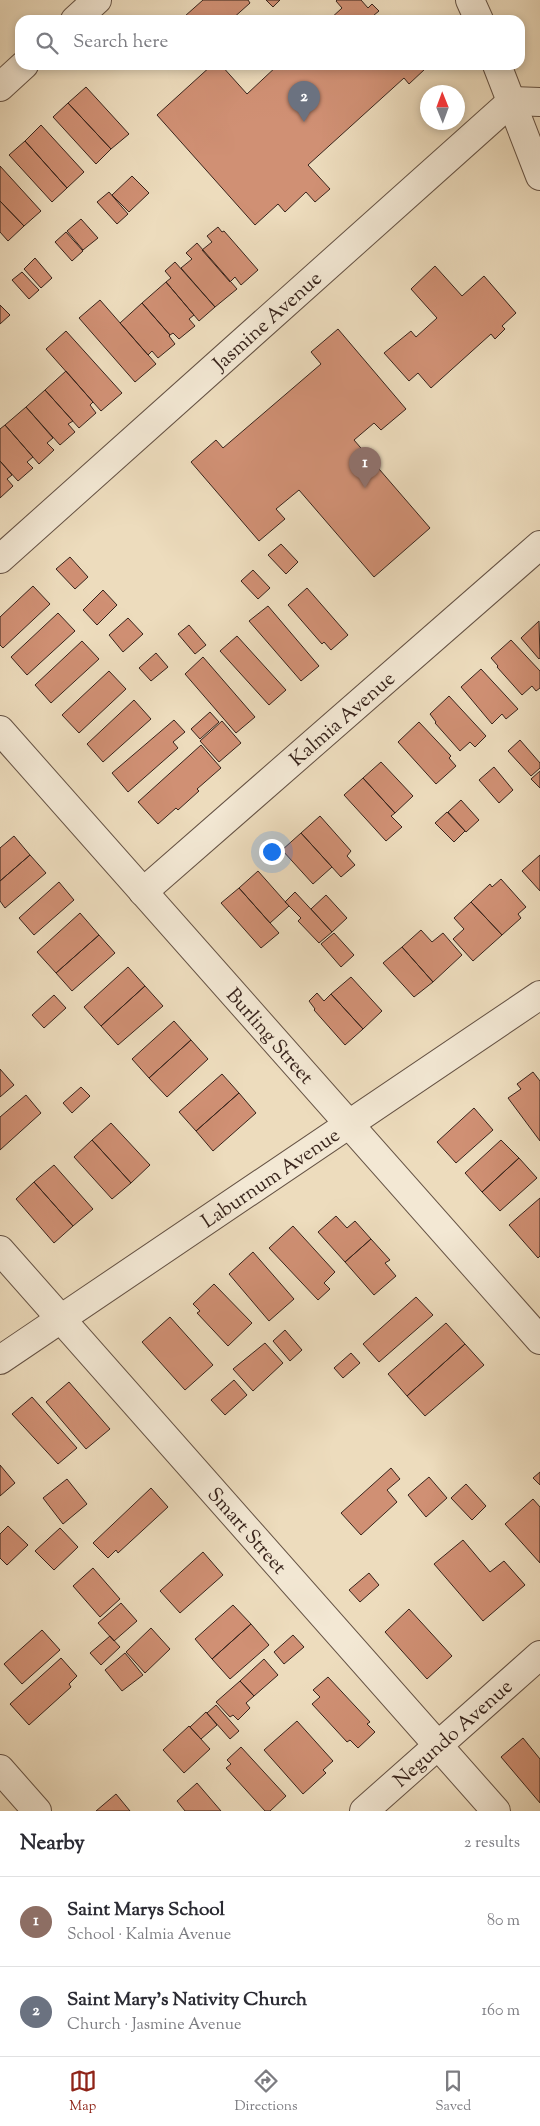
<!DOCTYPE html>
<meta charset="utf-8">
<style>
:root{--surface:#fff;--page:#f7f7f7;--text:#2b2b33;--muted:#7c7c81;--line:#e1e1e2;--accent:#8f2418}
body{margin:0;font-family:"Sorts Mill Goudy",serif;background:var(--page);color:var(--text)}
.compass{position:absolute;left:420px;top:85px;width:45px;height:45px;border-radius:50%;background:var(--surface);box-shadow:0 2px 8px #0003;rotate:359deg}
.you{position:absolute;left:271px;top:851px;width:18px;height:18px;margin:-12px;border:4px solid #fff;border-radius:50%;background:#1a73e8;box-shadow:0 0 0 8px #1a73e833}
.badge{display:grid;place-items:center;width:32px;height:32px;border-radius:50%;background:var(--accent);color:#fff;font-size:16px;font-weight:700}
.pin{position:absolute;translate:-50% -41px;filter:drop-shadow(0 1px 2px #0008)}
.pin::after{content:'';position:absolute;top:26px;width:18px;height:15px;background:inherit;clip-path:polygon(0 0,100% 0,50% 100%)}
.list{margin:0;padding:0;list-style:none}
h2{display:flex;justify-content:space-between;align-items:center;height:65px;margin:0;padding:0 20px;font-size:21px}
h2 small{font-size:16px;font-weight:400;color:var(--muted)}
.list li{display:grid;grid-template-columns:32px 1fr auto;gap:15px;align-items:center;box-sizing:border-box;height:90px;padding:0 20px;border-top:1px solid var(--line)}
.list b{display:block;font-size:19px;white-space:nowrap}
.list p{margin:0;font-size:16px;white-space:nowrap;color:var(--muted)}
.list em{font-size:16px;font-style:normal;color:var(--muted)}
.icon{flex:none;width:28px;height:28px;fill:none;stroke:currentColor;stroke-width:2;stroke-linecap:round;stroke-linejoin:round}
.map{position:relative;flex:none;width:540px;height:1811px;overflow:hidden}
.search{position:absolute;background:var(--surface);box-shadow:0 2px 8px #0003;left:15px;right:15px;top:15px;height:55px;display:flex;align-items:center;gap:12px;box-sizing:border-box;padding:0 18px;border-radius:15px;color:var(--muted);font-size:19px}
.sheet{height:245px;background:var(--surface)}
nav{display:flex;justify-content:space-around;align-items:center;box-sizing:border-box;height:70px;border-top:1px solid var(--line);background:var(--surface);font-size:14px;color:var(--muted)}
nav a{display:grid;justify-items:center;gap:2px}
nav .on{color:var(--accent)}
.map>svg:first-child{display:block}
.building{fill:#d09074;stroke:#38241c}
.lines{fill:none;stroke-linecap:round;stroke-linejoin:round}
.street-casing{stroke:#655244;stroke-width:30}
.street{stroke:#f3e8d4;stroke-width:28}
.labels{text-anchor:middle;stroke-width:5;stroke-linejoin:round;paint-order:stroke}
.street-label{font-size:20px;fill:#38241c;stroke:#f3e8d4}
</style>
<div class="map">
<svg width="540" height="1811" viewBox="0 0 540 1811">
<rect width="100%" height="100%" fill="#eddcbd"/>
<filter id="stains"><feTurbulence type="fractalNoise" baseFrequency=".004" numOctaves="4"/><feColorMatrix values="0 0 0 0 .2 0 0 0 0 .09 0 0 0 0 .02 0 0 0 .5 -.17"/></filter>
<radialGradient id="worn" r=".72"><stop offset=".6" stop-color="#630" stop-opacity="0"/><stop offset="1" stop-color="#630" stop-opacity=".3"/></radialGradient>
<path class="building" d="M 203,0 L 248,0 L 250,3 L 231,20 L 189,20 L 185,16 Z
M 266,0 L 280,0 L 273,7 Z
M 337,0 L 361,0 L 368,8 L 372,4 L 379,11 L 368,20 L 329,20 L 342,8 L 336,1 Z
M 212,65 L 221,65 L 247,94 L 278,65 L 421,65 L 425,69 L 409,84 L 404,78 L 308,165 L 330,189 L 315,202 L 306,192 L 285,212 L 278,204 L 255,225 L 157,115 Z
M 86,87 L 129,134 L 111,149 L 68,103 Z
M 68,103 L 111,149 L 96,164 L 53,117 Z
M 41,125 L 84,172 L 67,188 L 25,141 Z
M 25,141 L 67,188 L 52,202 L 9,155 Z
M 0,166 L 41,211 L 24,226 L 0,201 Z
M 132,176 L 149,193 L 129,212 L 112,195 Z
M 109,192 L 128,214 L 117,224 L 97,202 Z
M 0,201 L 24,226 L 8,241 L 0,232 Z
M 81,219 L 98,238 L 83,250 L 67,231 Z
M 218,227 L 222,232 L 224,231 L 258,270 L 241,285 L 235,277 L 230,282 L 202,250 L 212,242 L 207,236 Z
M 66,232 L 83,251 L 72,261 L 55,242 Z
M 197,243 L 237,289 L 215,307 L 181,268 L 192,259 L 186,253 Z
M 35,258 L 52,278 L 41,288 L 24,269 Z
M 175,262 L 215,307 L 199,321 L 166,282 L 171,278 L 165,271 Z
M 435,266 L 462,296 L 484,276 L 516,313 L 502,326 L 505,329 L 495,339 L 491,334 L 431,388 L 418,373 L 409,381 L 384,353 L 411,331 L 416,337 L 437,318 L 411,289 Z
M 22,272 L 39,290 L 29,299 L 12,280 Z
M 166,282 L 194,315 L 189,319 L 195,326 L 179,339 L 173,333 L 170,335 L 142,303 Z
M 100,300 L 156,364 L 135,382 L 79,318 Z
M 142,303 L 170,335 L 169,336 L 175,344 L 158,358 L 152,351 L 148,355 L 120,323 Z
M 0,305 L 10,315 L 0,324 Z
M 338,329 L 406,409 L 381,430 L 374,423 L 354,440 L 430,528 L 374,577 L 299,490 L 276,509 L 285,519 L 259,541 L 191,462 L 216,440 L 223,448 L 321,364 L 311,352 Z
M 66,331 L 122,393 L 101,411 L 46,349 Z
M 66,371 L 93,402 L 90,405 L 96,413 L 79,428 L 45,390 Z
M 45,390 L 73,421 L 68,424 L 75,432 L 60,445 L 26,407 Z
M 26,407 L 53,438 L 47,443 L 54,450 L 39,464 L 5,425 Z
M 5,425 L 33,457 L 27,462 L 33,468 L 18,481 L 0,461 L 0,429 Z
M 0,461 L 12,475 L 7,479 L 13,486 L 0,498 Z
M 281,544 L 298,562 L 286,574 L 268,555 Z
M 70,557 L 88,577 L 75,589 L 56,569 Z
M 253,570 L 270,588 L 258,599 L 241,581 Z
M 33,586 L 50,604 L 3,648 L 0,645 L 0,617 Z
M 307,588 L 348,635 L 331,650 L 324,642 L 322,644 L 288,605 Z
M 103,590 L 117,605 L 97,625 L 83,610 Z
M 268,606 L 319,666 L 301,681 L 249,621 Z
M 58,613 L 75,631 L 27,675 L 11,657 Z
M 128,618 L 143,634 L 123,652 L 109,635 Z
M 539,621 L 540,658 L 539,659 L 521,638 Z
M 189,625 L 206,645 L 195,654 L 178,634 Z
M 237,636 L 286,690 L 269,705 L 220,651 Z
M 511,640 L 540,671 L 540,688 L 536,691 L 532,686 L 522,695 L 497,667 L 498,666 L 491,658 Z
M 82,641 L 99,659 L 51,703 L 35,685 Z
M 156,653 L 168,667 L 151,681 L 139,668 Z
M 203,657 L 255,717 L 236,733 L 185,674 Z
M 481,669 L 518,709 L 506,719 L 502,714 L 492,724 L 461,687 Z
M 109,671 L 126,689 L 79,733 L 62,715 Z
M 449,696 L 486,736 L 475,747 L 470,742 L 460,751 L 435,723 L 436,722 L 430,714 Z
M 134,700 L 151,719 L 103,762 L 87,744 Z
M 210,712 L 219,722 L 200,739 L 191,729 Z
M 174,720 L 185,732 L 173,742 L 178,748 L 128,792 L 112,773 Z
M 222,721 L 241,743 L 219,762 L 200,741 Z
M 419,722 L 451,756 L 449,758 L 456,766 L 436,784 L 398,742 Z
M 520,740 L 540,763 L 540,768 L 531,776 L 508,751 Z
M 201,745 L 221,768 L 197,789 L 199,791 L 178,810 L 176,808 L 158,824 L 138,802 Z
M 381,762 L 413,796 L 395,813 L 363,778 Z
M 494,767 L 513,790 L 499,803 L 479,780 Z
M 540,771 L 540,788 L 531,779 Z
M 363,778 L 395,813 L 391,816 L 402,827 L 386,841 L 344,795 Z
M 461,800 L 479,820 L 466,832 L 448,812 Z
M 447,812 L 465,831 L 454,842 L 435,823 Z
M 320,816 L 351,851 L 347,856 L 355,865 L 341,877 L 301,833 Z
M 301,833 L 332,867 L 313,884 L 282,850 Z
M 14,836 L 30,855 L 0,881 L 0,848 Z
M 30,855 L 46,873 L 5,908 L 0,901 L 0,881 Z
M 540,855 L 540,891 L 522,871 Z
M 258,871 L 289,906 L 270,923 L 239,888 Z
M 501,879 L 526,907 L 518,914 L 521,918 L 502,935 L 471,902 L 490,884 L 492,887 Z
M 59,882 L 74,900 L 34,935 L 19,918 Z
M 239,888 L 279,933 L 261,948 L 221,903 Z
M 295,892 L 332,932 L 319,943 L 298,921 L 301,918 L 285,902 Z
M 326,895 L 347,918 L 332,932 L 311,909 Z
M 471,902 L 502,935 L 473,961 L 453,939 L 464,929 L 454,918 Z
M 80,913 L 99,935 L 56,973 L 37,952 Z
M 421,930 L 432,942 L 443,933 L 462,955 L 433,982 L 402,947 Z
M 334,933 L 354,955 L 341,967 L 321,944 Z
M 99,935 L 115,953 L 72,991 L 56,973 Z
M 402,947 L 433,982 L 414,997 L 383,963 Z
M 128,967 L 145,986 L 101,1026 L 84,1007 Z
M 351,977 L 382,1011 L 363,1029 L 331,994 Z
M 145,986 L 163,1006 L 118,1045 L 101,1026 Z
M 317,993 L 324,1001 L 331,994 L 363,1029 L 345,1045 L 314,1010 L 315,1009 L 309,1001 Z
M 54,995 L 66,1008 L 44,1028 L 32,1015 Z
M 174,1021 L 191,1040 L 149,1078 L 132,1059 Z
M 191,1040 L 208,1059 L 167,1097 L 149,1078 Z
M 0,1069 L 14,1085 L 0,1097 Z
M 533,1072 L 540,1081 L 540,1141 L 508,1098 L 521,1089 L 517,1084 Z
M 222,1074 L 239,1093 L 196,1131 L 179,1112 Z
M 81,1087 L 90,1096 L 72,1113 L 63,1103 Z
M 239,1093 L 256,1113 L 213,1151 L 196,1131 Z
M 26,1095 L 41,1113 L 0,1150 L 0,1117 Z
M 474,1108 L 493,1130 L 456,1163 L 437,1142 Z
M 111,1123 L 150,1165 L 131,1183 L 92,1140 Z
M 92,1140 L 131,1183 L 112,1199 L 74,1157 Z
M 501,1140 L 519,1158 L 482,1192 L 465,1173 Z
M 519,1158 L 537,1178 L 500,1211 L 482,1192 Z
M 54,1165 L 93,1209 L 73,1226 L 34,1182 Z
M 34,1182 L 73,1226 L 54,1243 L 16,1199 Z
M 540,1198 L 540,1256 L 538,1258 L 509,1225 Z
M 336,1216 L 347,1228 L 355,1221 L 371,1239 L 345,1262 L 318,1232 Z
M 293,1226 L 335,1272 L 324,1283 L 330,1289 L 318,1300 L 269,1248 Z
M 371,1239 L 390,1260 L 385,1263 L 396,1276 L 374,1295 L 345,1262 Z
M 253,1252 L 294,1299 L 269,1321 L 229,1274 Z
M 214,1284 L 252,1323 L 228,1346 L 197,1313 L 200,1311 L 193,1304 Z
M 416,1297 L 433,1315 L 379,1362 L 363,1344 Z
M 170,1317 L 213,1365 L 185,1390 L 142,1342 Z
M 446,1323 L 465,1344 L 407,1396 L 388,1374 Z
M 285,1330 L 302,1350 L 290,1361 L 273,1341 Z
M 265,1343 L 283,1363 L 253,1391 L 233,1369 Z
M 465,1344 L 484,1365 L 425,1416 L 407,1396 Z
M 351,1353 L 360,1363 L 343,1378 L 334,1368 Z
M 234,1380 L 247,1395 L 225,1415 L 211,1400 Z
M 69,1382 L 110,1429 L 86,1449 L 46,1402 Z
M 32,1397 L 77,1448 L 58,1464 L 12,1414 Z
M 0,1465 L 15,1483 L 0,1496 Z
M 391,1468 L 400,1479 L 387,1490 L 397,1502 L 361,1535 L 341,1513 Z
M 540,1472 L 540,1485 L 533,1478 Z
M 429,1477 L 447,1498 L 426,1517 L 408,1495 Z
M 67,1479 L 87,1504 L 63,1524 L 43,1498 Z
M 466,1484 L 486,1506 L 472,1520 L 451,1498 Z
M 151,1488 L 168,1507 L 118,1553 L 116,1550 L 108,1558 L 93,1543 Z
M 533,1499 L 540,1507 L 540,1563 L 505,1524 Z
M 8,1526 L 28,1545 L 7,1565 L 0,1558 L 0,1534 Z
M 60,1528 L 78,1547 L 54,1570 L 35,1551 Z
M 463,1540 L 490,1572 L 504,1561 L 525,1585 L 483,1621 L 434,1564 Z
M 203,1552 L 223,1575 L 180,1613 L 160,1591 Z
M 93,1568 L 120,1599 L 100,1617 L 73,1586 Z
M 369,1573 L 379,1585 L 360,1602 L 349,1590 Z
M 121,1603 L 137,1621 L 114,1641 L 98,1623 Z
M 233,1605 L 251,1624 L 212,1659 L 195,1639 Z
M 409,1609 L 452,1656 L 427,1679 L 385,1632 Z
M 251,1624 L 269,1645 L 230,1679 L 212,1659 Z
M 151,1628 L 170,1649 L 145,1673 L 126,1652 Z
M 42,1630 L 60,1650 L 22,1684 L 4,1664 Z
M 293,1635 L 304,1647 L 284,1664 L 274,1652 Z
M 110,1636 L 120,1647 L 101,1665 L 90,1653 Z
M 125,1653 L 143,1675 L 122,1691 L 105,1670 Z
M 61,1658 L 77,1676 L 69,1684 L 71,1687 L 29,1725 L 10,1704 Z
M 264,1659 L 278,1675 L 254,1696 L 240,1681 Z
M 328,1677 L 370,1722 L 367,1724 L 375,1732 L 358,1748 L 350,1740 L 347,1742 L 312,1704 L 320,1697 L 313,1690 Z
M 240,1681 L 254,1696 L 246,1703 L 250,1708 L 238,1720 L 233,1715 L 230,1717 L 216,1702 Z
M 216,1705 L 239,1731 L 230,1739 L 207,1713 Z
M 206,1712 L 217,1725 L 201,1739 L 190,1727 Z
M 297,1721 L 333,1761 L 323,1770 L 326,1773 L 303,1794 L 264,1750 Z
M 189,1726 L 210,1749 L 184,1773 L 163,1750 Z
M 523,1738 L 540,1759 L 540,1803 L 501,1757 Z
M 241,1747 L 286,1796 L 270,1811 L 265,1811 L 226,1768 L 231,1764 L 227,1760 Z
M 197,1783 L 221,1811 L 185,1811 L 177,1801 Z
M 116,1794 L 130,1811 L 96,1811 Z"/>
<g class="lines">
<g class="street-casing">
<g id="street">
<path d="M 470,0 L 479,20"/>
<path d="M 75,20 L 97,0"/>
<path d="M 497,65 L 540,176"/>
<path d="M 0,87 L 24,65"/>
<path id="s1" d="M 0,559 L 512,101 L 540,102"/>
<path id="s2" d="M 0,730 L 540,1340"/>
<path id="s3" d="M 143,892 L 540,545"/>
<path id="s4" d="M 0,1250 L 496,1811"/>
<path id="s5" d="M 0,1360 L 540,995"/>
<path d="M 0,1769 L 37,1811"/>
<path id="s6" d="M 364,1811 L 540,1655"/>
</g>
</g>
<use href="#street" class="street"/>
</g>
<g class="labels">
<g class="street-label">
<text dy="7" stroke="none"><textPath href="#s1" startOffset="358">Jasmine Avenue</textPath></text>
<text dy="7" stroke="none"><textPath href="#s3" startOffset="264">Kalmia Avenue</textPath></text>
<text dy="7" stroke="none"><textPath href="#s2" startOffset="408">Burling Street</textPath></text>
<text dy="7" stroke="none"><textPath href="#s5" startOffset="326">Laburnum Avenue</textPath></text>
<text dy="7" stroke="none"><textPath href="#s4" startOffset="374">Smart Street</textPath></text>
<text dy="7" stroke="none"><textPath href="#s6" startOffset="118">Negundo Avenue</textPath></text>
</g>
</g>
<rect width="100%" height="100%" filter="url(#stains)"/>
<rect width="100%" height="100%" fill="url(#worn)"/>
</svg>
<svg class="compass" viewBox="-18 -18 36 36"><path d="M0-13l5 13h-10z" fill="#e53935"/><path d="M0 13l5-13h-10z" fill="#7c7c81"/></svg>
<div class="you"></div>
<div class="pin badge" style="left:365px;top:488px;background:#8d6e63">1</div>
<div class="pin badge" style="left:304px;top:122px;background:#6b7280">2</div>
<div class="search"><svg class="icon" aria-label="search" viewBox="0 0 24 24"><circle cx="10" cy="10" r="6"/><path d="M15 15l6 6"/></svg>Search here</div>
</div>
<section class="sheet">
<h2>Nearby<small>2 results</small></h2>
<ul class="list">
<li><span class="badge" style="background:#8d6e63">1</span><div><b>Saint Marys School</b><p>School · Kalmia Avenue</p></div><em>80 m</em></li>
<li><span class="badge" style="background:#6b7280">2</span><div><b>Saint Mary's Nativity Church</b><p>Church · Jasmine Avenue</p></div><em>160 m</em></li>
</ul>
</section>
<nav>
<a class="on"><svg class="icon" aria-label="map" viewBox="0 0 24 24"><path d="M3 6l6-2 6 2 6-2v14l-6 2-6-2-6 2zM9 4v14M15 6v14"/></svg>Map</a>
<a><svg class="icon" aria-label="directions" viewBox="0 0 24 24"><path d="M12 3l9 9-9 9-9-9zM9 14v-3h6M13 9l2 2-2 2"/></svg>Directions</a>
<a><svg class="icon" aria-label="saved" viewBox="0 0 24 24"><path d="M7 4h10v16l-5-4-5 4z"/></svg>Saved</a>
</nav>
